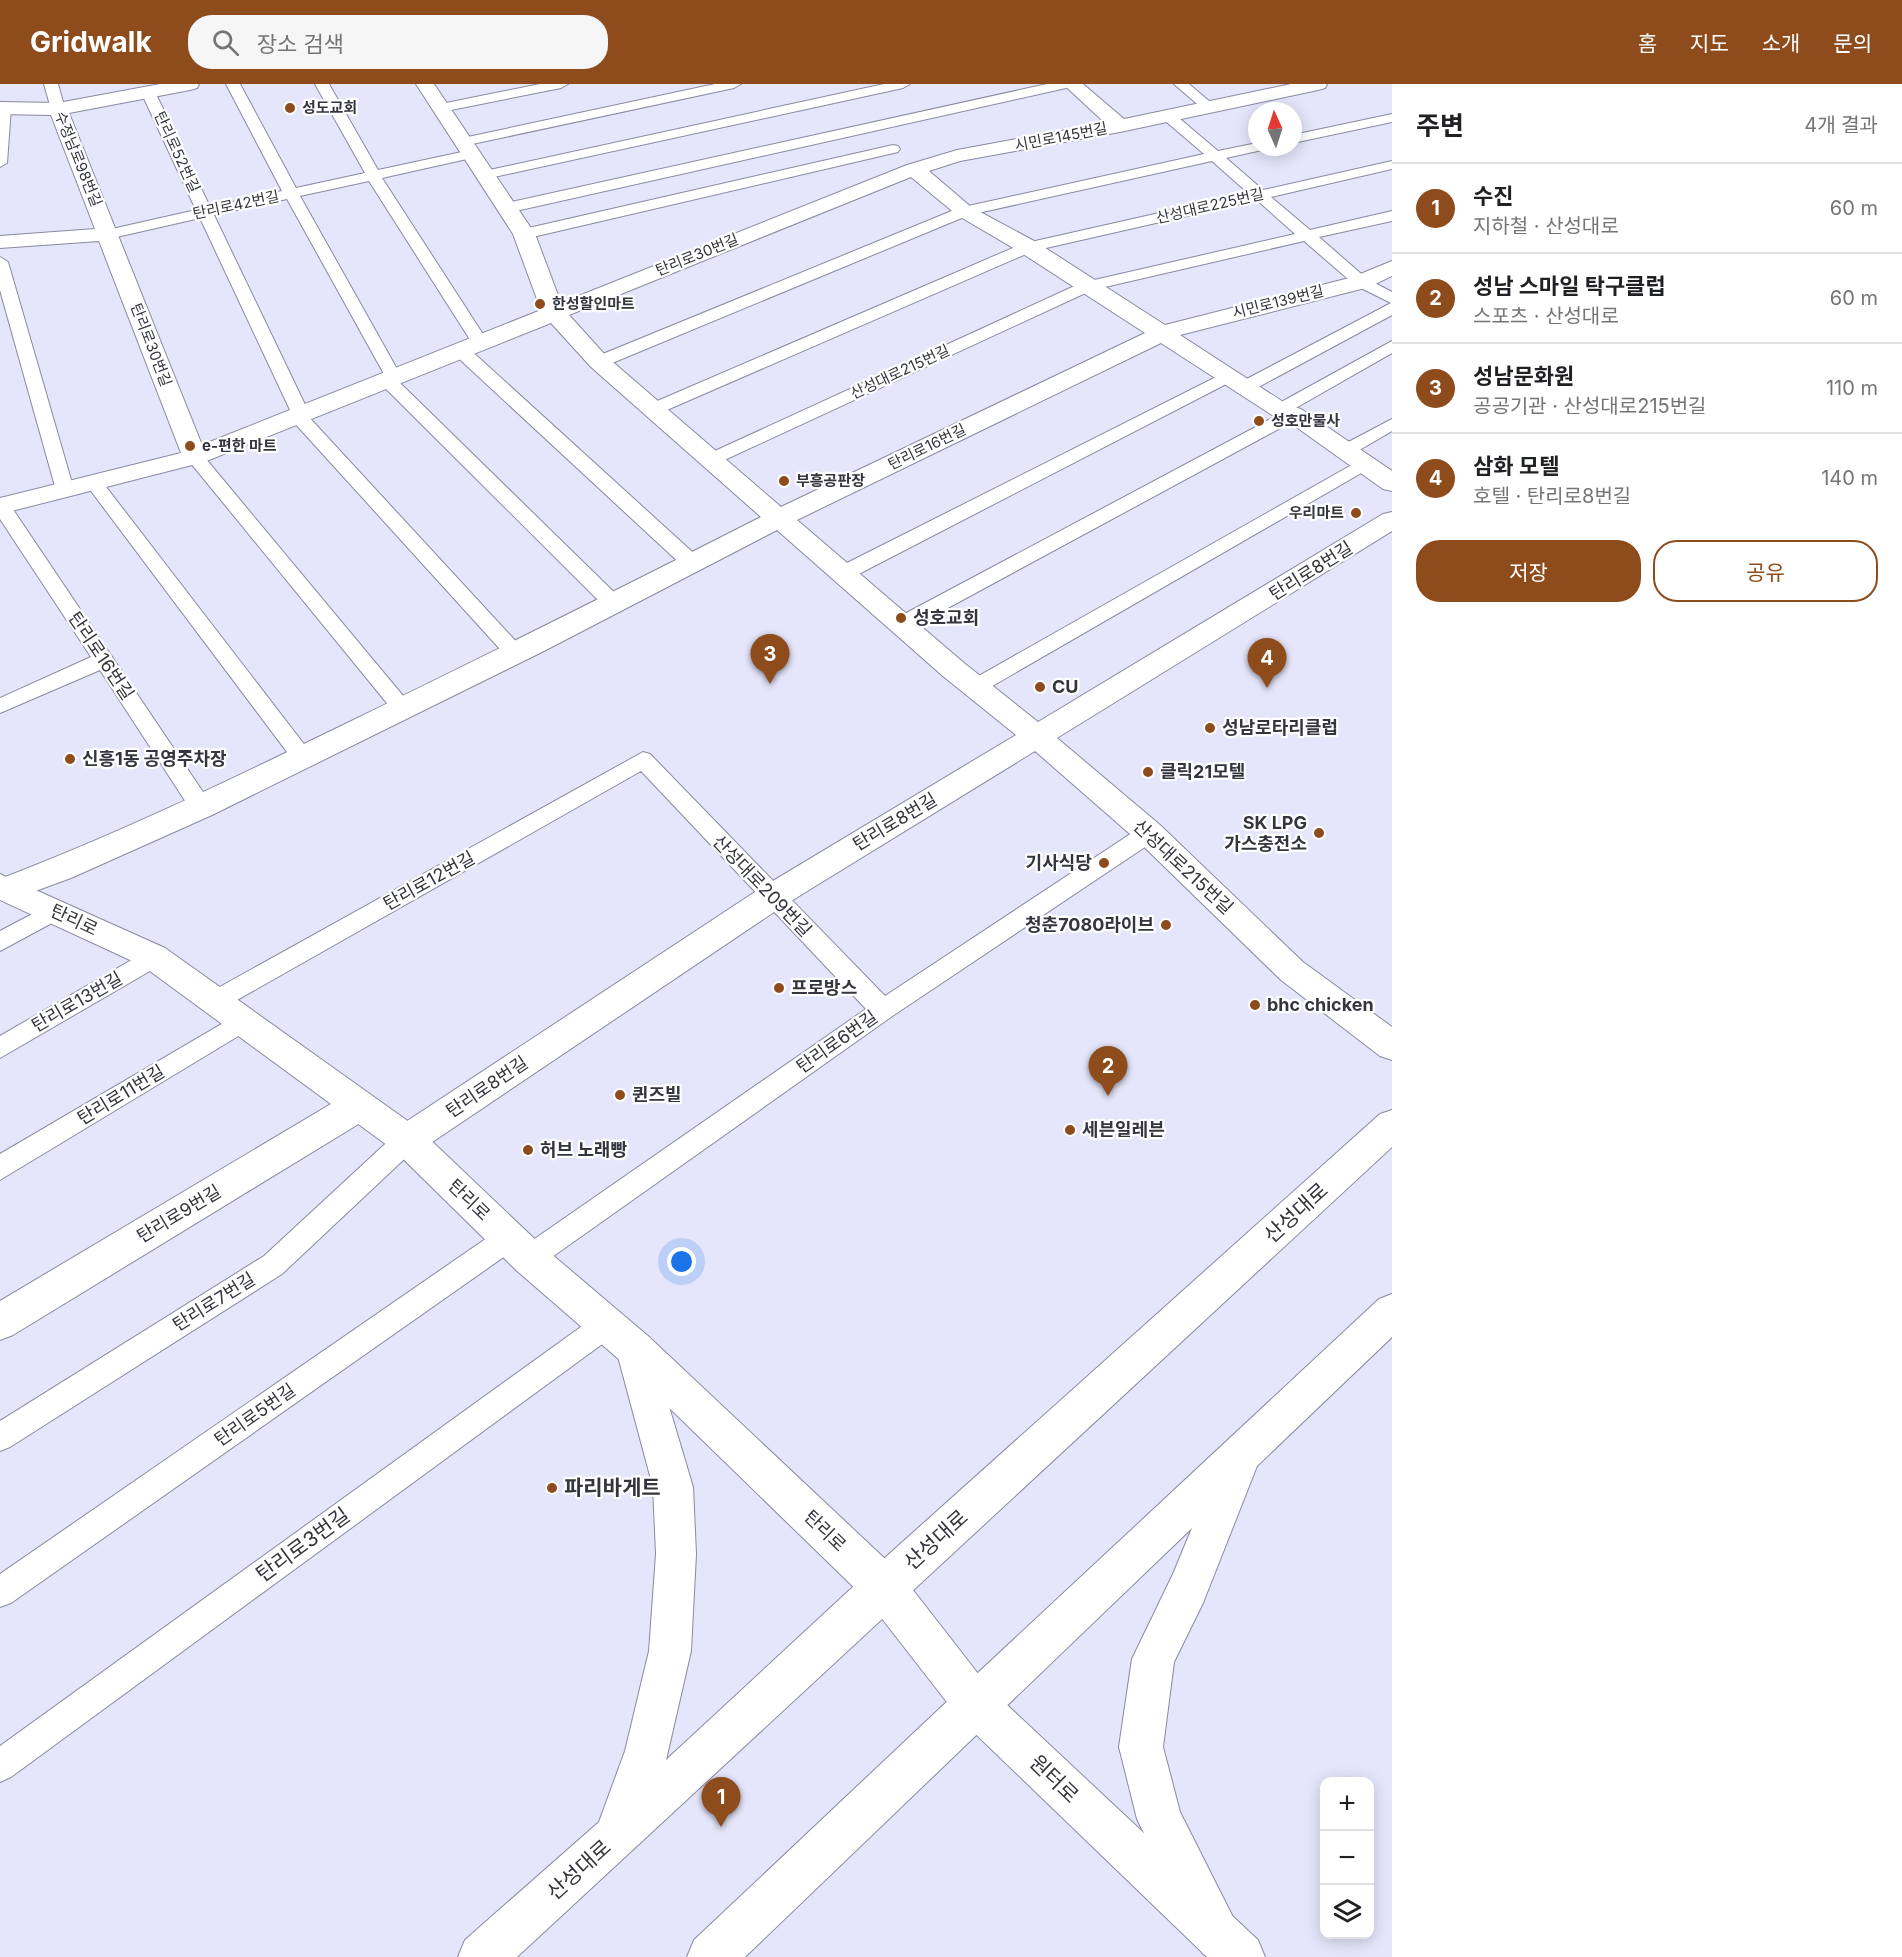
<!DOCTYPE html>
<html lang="ko">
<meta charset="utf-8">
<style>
:root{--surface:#fff;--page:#f6f6f6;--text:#202124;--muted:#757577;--line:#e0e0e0;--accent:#8e4b1b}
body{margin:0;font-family:Inter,"Noto Sans KR",sans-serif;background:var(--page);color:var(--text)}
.controls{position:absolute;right:18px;bottom:18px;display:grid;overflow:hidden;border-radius:12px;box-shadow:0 3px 15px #0003}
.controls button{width:54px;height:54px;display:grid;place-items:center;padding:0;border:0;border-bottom:2px solid var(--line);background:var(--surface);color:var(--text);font:30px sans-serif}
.compass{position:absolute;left:1248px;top:18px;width:54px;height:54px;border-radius:50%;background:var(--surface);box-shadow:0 3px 15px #0003;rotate:357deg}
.you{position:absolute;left:682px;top:1178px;width:21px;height:21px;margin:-15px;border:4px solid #fff;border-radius:50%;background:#1a73e8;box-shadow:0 0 0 9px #1a73e833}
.badge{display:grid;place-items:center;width:39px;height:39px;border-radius:50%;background:var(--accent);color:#fff;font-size:20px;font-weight:700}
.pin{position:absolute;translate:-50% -50px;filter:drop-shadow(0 2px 3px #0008)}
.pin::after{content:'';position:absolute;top:32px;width:21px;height:18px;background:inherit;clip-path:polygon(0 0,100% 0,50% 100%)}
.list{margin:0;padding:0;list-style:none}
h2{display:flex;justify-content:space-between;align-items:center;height:78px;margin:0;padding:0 24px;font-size:26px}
h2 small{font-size:20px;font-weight:400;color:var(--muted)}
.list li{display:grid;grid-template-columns:39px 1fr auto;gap:18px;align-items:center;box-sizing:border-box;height:90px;padding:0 24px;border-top:2px solid var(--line)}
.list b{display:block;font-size:22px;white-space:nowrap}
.list p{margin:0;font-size:20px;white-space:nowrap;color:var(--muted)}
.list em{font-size:20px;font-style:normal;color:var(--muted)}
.actions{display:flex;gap:12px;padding:18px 24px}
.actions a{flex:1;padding:14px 0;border:2px solid var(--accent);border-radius:24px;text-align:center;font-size:21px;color:var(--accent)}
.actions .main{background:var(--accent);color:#fff}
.icon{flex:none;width:33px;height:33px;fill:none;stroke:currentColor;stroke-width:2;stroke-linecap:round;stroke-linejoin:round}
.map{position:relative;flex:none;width:1392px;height:1873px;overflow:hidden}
header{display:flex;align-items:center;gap:36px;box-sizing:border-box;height:84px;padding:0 30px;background:var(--accent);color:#fff}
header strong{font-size:28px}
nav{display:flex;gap:33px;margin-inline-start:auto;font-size:21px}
.search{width:420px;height:54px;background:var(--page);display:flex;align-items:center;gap:15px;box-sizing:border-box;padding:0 21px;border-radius:24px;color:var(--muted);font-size:22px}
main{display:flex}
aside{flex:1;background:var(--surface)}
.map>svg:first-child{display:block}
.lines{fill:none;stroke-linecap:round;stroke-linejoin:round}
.lane-casing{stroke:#8989a1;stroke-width:2}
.street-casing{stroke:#8989a1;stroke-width:2}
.secondary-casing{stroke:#8989a1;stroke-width:2}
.primary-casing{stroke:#8989a1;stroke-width:2}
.lane{fill:#fff;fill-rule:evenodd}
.street{fill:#fff;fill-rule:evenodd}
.secondary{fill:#fff;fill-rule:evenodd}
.primary{fill:#fff;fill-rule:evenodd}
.poi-dot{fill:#8e4b1b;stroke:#fff;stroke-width:2}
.labels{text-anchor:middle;stroke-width:4.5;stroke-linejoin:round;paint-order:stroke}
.far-poi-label{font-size:15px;font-weight:bold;fill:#34353e;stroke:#fff;text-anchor:start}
.far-street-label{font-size:15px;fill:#34353e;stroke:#fff}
.street-label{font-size:18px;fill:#34353e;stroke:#fff}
.poi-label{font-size:18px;font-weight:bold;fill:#34353e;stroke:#fff;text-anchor:start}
.near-street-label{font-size:21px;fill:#34353e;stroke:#fff}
.near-poi-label{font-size:21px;font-weight:bold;fill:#34353e;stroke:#fff;text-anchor:start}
</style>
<header>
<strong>Gridwalk</strong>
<div class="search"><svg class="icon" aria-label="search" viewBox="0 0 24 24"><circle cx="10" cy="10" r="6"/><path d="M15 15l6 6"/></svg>장소 검색</div>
<nav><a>홈</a><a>지도</a><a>소개</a><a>문의</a></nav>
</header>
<main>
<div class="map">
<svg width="1392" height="1873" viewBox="0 0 1392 1873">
<rect width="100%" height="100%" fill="#e5e6fb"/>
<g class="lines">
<g class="lane-casing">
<path id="lane" d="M 44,0 L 58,0 L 65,25 L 63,28 L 58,29 L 51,25 Z
M 226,0 L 240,0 L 296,104 L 365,89 L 315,0 L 329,0 L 378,86 L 471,66 L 476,67 L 478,70 L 476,73 L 382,94 L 488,258 L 486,262 L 474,262 L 369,97 L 300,112 L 401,292 L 397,296 L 621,515 L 624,520 L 621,525 L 614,527 L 607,525 L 380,299 L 377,295 L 384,290 L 287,115 L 214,131 L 309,329 L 307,331 L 522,564 L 525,569 L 522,574 L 515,576 L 508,574 L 290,334 L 287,330 L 290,326 L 200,134 L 108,155 L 103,153 L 100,150 L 103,147 L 196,126 L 141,8 L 143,5 L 148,4 L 155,8 L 210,123 L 282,107 Z
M 540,0 L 568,0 L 561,4 L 441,28 L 434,24 L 441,20 Z
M 715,0 L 741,0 L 734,4 L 463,62 L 456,58 L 463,54 Z
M 884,0 L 910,0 L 903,4 L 485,95 L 478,91 L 485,87 Z
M 1047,0 L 1073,0 L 1066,4 L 507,129 L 499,124 L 507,119 Z
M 1174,0 L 1189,0 L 1216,23 L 1209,27 L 1204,26 Z
M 4,20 L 11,24 L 7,79 L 0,83 L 0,21 Z
M 1168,28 L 1173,29 L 1218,67 L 1257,59 L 1257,63 L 1264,63 L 1262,66 L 1226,74 L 1263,106 L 1392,77 L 1392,85 L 1271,113 L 1310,146 L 1392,127 L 1392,137 L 1319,153 L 1367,195 L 1392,208 L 1392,231 L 1251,307 L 1239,307 L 1236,303 L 1239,299 L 1391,219 L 1355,201 L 1304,157 L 1092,206 L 718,379 L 706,379 L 703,375 L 706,371 L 1081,199 L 1295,150 L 1257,116 L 1033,167 L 660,329 L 648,329 L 645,325 L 648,321 L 1022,160 L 1248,109 L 1212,77 L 969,131 L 605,282 L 599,283 L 591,278 L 593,274 L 959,124 L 1204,70 L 1163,35 L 1161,32 Z
M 1392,30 L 1392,38 L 1293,59 L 1293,51 Z
M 893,61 L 898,62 L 900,65 L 898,68 L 524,155 L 516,150 L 524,145 Z
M 0,173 L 8,178 L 74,406 L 71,410 L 59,410 L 56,406 L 0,206 Z
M 1392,257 L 1392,269 L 1294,325 L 1302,330 L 1299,334 L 909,545 L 902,547 L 895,545 L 892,540 L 895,535 L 1278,331 L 1271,326 L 1274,322 Z
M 460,261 L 466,262 L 699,474 L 702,479 L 699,484 L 692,485 L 685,484 L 454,270 L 452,266 L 454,262 Z
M 1228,287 L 1234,288 L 1236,292 L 1234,296 L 851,494 L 844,495 L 837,494 L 834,489 L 837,484 Z
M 1392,335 L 1392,347 L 1351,371 L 1339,371 L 1336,367 L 1339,363 Z
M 195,367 L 201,369 L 409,619 L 412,624 L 409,629 L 402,631 L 395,629 L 189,377 L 186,373 L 189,369 Z
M 1364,374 L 1370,376 L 1373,380 L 1370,384 L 982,608 L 975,610 L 968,608 L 965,603 L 968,598 Z
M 94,393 L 100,395 L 310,668 L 314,674 L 310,680 L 303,682 L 296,680 L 88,403 L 85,399 L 88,395 Z
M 0,416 L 8,418 L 209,717 L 212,723 L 209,729 L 201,731 L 193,729 L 100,586 L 0,629 L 0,614 L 91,573 L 0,435 Z
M 643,668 L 650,670 L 885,912 L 1141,743 L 1149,740 L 1157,743 L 1160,749 L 1157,755 L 891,933 L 538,1183 L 529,1186 L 520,1183 L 516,1174 L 520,1165 L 866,925 L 641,687 L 223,924 L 215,927 L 207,924 L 203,917 L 207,910 Z
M 55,818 L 63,821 L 66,827 L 63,833 L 0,867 L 0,847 Z
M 154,863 L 162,866 L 166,873 L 162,880 L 0,974 L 0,952 Z
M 242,928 L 250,931 L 254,938 L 250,945 L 0,1096 L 0,1070 Z
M 407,1045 L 416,1048 L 420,1056 L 416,1064 L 282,1190 L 10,1363 L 0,1367 L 0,1337 L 264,1172 L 398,1048 Z
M 509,1142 L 518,1145 L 522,1154 L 518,1163 L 11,1519 L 0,1523 L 0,1490 L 500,1145 Z
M 606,1228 L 616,1232 L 620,1241 L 616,1250 L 11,1693 L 0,1698 L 0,1662 L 596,1232 Z"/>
</g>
<g class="street-casing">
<path id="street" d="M 160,0 L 199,0 L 197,4 L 190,6 L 69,29 L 202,361 L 541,226 L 513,150 L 416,0 L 434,0 L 535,150 L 561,219 L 907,81 L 957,66 L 1105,39 L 1063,0 L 1083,0 L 1124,35 L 1291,0 L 1327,0 L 1325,4 L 1318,6 L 1120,48 L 960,77 L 929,87 L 971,123 L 1036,158 L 1165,241 L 1353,193 L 1392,177 L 1392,192 L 1369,203 L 1180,251 L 1288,321 L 1301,325 L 1392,387 L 1392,407 L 1383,405 L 1285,335 L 1272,331 L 1161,259 L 797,436 L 964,579 L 1038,638 L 1383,430 L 1392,428 L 1392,447 L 1057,654 L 1160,741 L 1303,878 L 1392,943 L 1392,976 L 1380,972 L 1281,896 L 1138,757 L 1035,667 L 783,822 L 419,1067 L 407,1072 L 395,1067 L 390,1056 L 395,1045 L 761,804 L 1016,651 L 944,593 L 777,446 L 542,568 L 212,731 L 71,794 L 8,817 L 0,815 L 0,795 C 116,751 228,697 339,643 C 481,574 621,504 761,433 L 591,283 L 551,239 L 204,378 L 0,430 L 0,414 L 181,369 L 99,157 L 0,164 L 0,152 L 95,145 L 51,31 L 0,30 L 0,18 L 58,19 ZM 911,93 L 957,131 L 1020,168 L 1145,249 L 781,423 L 607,273 L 569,231 Z
M 358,1007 L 370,1011 L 375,1022 L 370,1033 L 13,1251 L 0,1256 L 0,1217 L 346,1011 Z"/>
</g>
<g class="secondary-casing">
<path id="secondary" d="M 0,790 L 165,864 L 419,1045 L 542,1162 L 648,1252 L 899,1488 L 990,1605 L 1258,1856 L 1265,1873 L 1207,1873 L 960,1635 L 869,1518 L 622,1278 L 516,1186 L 395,1067 L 143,882 L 0,816 Z"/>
</g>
<g class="primary-casing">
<path id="primary" d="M 1392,1026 L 1392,1063 L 517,1873 L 458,1873 L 465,1856 L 599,1738 L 625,1667 L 649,1567 L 656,1470 L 653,1403 L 616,1265 L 622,1252 L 635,1247 L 648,1252 L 693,1403 L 696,1470 L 691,1567 L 666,1676 L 869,1488 L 1380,1030 Z
M 1392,1210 L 1392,1253 L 1257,1382 L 1203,1519 L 1174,1578 L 1163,1663 L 1180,1728 L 1243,1853 L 1237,1870 C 1225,1873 1215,1873 1203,1870 L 1137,1735 L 1119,1663 L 1132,1575 L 1173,1490 L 1192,1444 L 745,1873 L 687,1873 L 694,1856 L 938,1626 L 1379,1215 Z"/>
</g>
<use href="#lane" class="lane"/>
<use href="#street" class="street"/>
<use href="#secondary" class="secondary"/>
<use href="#primary" class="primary"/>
</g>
<g class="poi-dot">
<circle cx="290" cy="24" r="6"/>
<circle cx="540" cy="220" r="6"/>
<circle cx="1259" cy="337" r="6"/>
<circle cx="190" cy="362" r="6"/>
<circle cx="784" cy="397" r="6"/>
<circle cx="1356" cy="429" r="6"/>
<circle cx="901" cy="534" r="6"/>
<circle cx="1040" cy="603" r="6"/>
<circle cx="1210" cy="644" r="6"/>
<circle cx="70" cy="675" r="6"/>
<circle cx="1148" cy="688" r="6"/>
<circle cx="1319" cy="749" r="6"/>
<circle cx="1104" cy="779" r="6"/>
<circle cx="1166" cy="841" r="6"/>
<circle cx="779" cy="904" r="6"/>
<circle cx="1255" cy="921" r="6"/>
<circle cx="620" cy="1011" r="6"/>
<circle cx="1070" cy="1046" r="6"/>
<circle cx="528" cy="1066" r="6"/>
<circle cx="552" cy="1404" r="6"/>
</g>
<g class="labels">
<g class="far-poi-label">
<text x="302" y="29">성도교회</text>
<text x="552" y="225">한성할인마트</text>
<text x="1271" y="342">성호만물사</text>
<text x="202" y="367">e-편한 마트</text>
<text x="796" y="402">부흥공판장</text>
<text x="1344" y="434" text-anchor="end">우리마트</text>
</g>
<g class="far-street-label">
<text transform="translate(1061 53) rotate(-11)" y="5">시민로145번길</text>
<text transform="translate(177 68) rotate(65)" y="5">탄리로52번길</text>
<text transform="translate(78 75) rotate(68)" y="5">수정남로98번길</text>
<text transform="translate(236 121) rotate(-12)" y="5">탄리로42번길</text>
<text transform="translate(1210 122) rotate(-13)" y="5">산성대로225번길</text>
<text transform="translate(697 171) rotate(-22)" y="5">탄리로30번길</text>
<text transform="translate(1278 218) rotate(-14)" y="5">시민로139번길</text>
<text transform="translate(151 261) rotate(69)" y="5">탄리로30번길</text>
<text transform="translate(900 288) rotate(-25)" y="5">산성대로215번길</text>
<text transform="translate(927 363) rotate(-26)" y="5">탄리로16번길</text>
</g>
<g class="street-label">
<text transform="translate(1311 487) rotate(-32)" y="6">탄리로8번길</text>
<text transform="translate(101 572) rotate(56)" y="6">탄리로16번길</text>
<text transform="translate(895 738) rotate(-31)" y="6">탄리로8번길</text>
<text transform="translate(1183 783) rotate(43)" y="6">산성대로215번길</text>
<text transform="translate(429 797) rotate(-29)" y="6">탄리로12번길</text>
<text transform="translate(762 802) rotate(46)" y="6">산성대로209번길</text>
<text transform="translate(74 836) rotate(25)" y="6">탄리로</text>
<text transform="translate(77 918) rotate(-30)" y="6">탄리로13번길</text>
<text transform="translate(837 958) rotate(-35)" y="6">탄리로6번길</text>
<text transform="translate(487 1003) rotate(-34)" y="6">탄리로8번길</text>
<text transform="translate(121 1011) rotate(-31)" y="6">탄리로11번길</text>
<text transform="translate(469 1116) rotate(44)" y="6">탄리로</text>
<text transform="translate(179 1130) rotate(-31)" y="6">탄리로9번길</text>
<text transform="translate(214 1218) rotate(-32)" y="6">탄리로7번길</text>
<text transform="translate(255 1331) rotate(-35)" y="6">탄리로5번길</text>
<text transform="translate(825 1447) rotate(44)" y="6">탄리로</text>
</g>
<g class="poi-label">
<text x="913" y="540">성호교회</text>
<text x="1052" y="609">CU</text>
<text x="1222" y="650">성남로타리클럽</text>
<text x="82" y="681">신흥1동 공영주차장</text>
<text x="1160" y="694">클릭21모텔</text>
<text x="1307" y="745" text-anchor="end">SK LPG<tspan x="1307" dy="21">가스충전소</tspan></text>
<text x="1092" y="785" text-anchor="end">기사식당</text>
<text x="1154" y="847" text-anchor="end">청춘7080라이브</text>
<text x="791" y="910">프로방스</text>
<text x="1267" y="927">bhc chicken</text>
<text x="632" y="1017">퀸즈빌</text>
<text x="1082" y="1052">세븐일레븐</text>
<text x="540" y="1072">허브 노래빵</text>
</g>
<g class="near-street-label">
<text transform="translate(1296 1129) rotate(-42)" y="7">산성대로</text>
<text transform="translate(936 1456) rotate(-42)" y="7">산성대로</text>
<text transform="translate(303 1461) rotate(-36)" y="7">탄리로3번길</text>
<text transform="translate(1054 1695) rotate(44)" y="7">원터로</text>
<text transform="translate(579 1786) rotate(-42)" y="7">산성대로</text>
</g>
<g class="near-poi-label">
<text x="564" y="1411">파리바게트</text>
</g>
</g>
</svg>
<div class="controls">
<button>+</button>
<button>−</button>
<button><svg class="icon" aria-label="layers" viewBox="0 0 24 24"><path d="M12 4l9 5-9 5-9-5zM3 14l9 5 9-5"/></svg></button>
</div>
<svg class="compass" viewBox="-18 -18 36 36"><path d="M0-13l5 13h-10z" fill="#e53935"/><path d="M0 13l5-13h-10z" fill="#757577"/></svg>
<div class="you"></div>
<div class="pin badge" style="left:721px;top:1743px">1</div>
<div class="pin badge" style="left:1108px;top:1012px">2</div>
<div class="pin badge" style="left:770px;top:600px">3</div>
<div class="pin badge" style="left:1267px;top:604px">4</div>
</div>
<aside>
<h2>주변<small>4개 결과</small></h2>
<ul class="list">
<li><span class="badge">1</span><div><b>수진</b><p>지하철 · 산성대로</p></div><em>60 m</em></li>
<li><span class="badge">2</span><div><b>성남 스마일 탁구클럽</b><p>스포츠 · 산성대로</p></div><em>60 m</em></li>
<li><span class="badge">3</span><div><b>성남문화원</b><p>공공기관 · 산성대로215번길</p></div><em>110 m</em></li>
<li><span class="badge">4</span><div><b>삼화 모텔</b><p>호텔 · 탄리로8번길</p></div><em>140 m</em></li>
</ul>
<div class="actions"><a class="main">저장</a><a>공유</a></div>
</aside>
</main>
